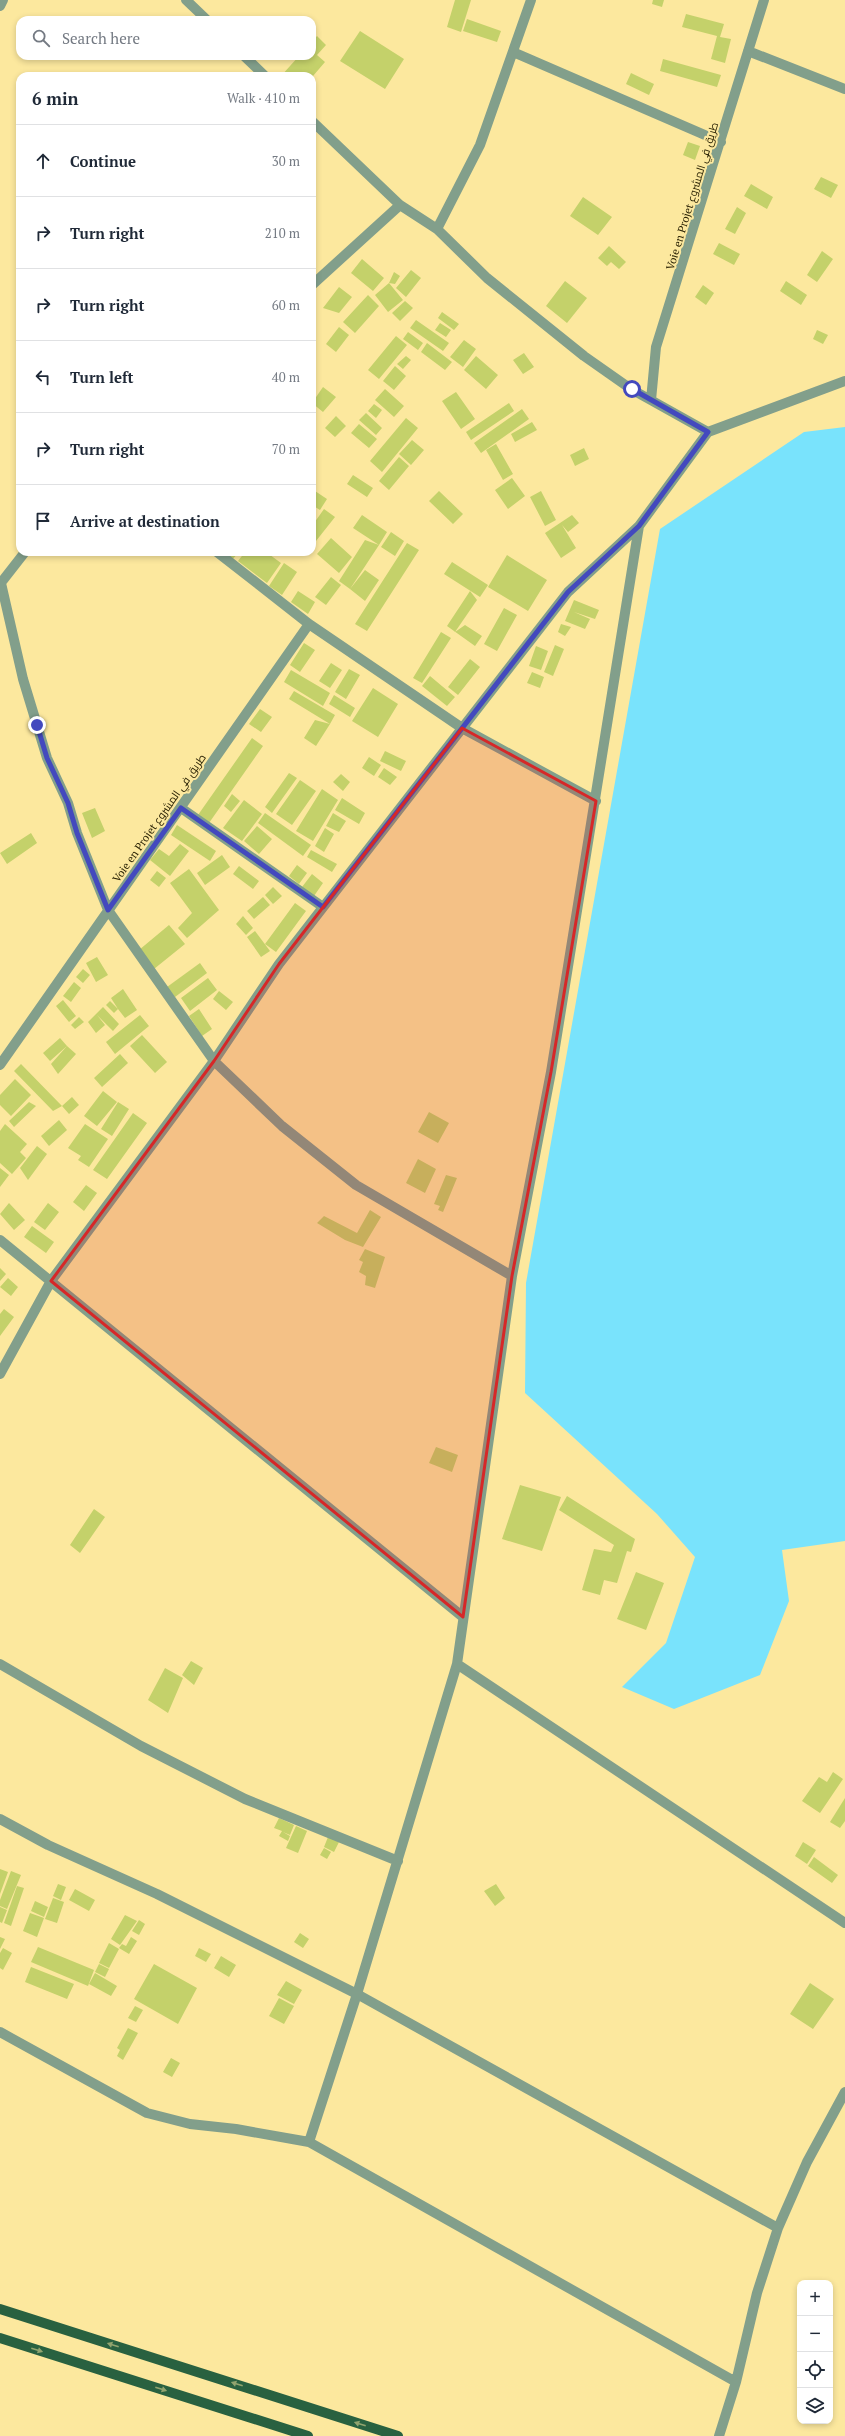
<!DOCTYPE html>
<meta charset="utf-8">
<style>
:root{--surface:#fff;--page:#f6f6f7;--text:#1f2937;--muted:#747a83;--line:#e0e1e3}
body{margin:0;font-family:"PT Serif",Cairo,serif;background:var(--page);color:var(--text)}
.controls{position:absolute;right:12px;bottom:12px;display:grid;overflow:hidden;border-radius:8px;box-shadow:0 2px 6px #0003}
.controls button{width:36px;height:36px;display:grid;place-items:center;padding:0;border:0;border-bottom:1px solid var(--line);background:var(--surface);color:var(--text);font:20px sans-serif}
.stop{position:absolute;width:12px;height:12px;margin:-9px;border:3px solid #4349be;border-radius:50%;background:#fff}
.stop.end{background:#4349be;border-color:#fff;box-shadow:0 1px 4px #0008}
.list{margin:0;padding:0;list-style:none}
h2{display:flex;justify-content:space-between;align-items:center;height:52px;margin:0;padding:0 16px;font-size:17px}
h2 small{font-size:13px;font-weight:400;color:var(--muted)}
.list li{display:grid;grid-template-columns:26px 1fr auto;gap:12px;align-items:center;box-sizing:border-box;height:72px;padding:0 16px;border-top:1px solid var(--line)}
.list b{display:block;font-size:15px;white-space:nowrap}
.list em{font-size:13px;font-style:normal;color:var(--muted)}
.icon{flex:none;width:22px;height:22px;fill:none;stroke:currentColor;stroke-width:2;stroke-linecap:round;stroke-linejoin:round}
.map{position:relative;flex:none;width:845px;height:2436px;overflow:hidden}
.search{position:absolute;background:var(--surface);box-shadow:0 2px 6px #0003;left:16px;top:16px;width:300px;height:44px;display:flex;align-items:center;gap:10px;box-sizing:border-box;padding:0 14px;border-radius:12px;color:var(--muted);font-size:15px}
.panel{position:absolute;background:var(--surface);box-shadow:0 2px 6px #0003;left:16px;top:72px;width:300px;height:484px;border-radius:12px}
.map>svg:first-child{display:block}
.water{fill:#79e3fc}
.building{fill:#c4d16a}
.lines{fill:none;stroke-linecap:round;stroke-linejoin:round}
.street{stroke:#829f8b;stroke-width:10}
.primary{stroke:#296140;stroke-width:10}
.oneway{fill:#92a46f}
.route{stroke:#4349be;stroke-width:5}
.marked{fill:#d62828;fill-opacity:0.2;stroke:#d62828;stroke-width:3;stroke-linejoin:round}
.labels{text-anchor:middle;stroke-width:4;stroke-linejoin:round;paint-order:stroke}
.street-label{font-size:11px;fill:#2c2405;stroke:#fce89e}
</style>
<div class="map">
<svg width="845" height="2436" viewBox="0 0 845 2436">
<rect width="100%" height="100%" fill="#fce89e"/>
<path class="water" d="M 845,427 L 845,1541 L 782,1550 L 789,1601 L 760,1675 L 674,1709 L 622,1687 L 666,1643 L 695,1557 L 657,1514 L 525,1393 L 526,1283 L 660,529 L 804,432 Z"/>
<path class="building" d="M 455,0 L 471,0 L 461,32 L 447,27 Z
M 653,0 L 664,0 L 662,7 L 652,4 Z
M 686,14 L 724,24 L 720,37 L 731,39 L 725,63 L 711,59 L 717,36 L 682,27 Z
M 467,19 L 501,31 L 497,42 L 463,31 Z
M 360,31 L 404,59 L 385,89 L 340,61 Z
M 317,36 L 326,45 L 317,55 L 325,62 L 313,76 L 281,76 L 299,56 L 312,56 L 312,42 Z
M 663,59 L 721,75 L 717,87 L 660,71 Z
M 631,73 L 654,84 L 649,95 L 626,84 Z
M 688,142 L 700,146 L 695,160 L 683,155 Z
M 821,177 L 838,185 L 831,198 L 814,189 Z
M 751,184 L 773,197 L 767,209 L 744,196 Z
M 583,197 L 612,217 L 598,235 L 570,216 Z
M 737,207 L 746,213 L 735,234 L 725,229 Z
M 719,243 L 740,254 L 734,265 L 713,254 Z
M 609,246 L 626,262 L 619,269 L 611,262 L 607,266 L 598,258 Z
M 822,251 L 833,259 L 817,282 L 807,275 Z
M 362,259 L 384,278 L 373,291 L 351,273 Z
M 411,270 L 421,278 L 406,297 L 396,288 Z
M 394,272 L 400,276 L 395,284 L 389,283 Z
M 565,281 L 587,298 L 567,323 L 546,306 Z
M 786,281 L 807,295 L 801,305 L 780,291 Z
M 389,283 L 403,300 L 388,312 L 375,295 Z
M 703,285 L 714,293 L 706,305 L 695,297 Z
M 339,287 L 352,297 L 339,313 L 323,308 Z
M 368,295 L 379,306 L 355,333 L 343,322 Z
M 405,301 L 413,308 L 400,321 L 392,313 Z
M 442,312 L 459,324 L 454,330 L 438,318 Z
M 416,320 L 449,343 L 443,351 L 410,328 Z
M 440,323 L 451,330 L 446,337 L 435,330 Z
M 339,327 L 349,335 L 336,352 L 326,344 Z
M 817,330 L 828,335 L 823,344 L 813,339 Z
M 408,332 L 423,343 L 418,350 L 403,339 Z
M 396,336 L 407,345 L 379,379 L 368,370 Z
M 464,340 L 476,349 L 463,367 L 450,357 Z
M 427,343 L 452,362 L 445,370 L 421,352 Z
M 524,353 L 534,367 L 523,374 L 513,360 Z
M 406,356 L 411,360 L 403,369 L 397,364 Z
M 476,356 L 498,375 L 486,389 L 464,370 Z
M 395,366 L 406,376 L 394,390 L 383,381 Z
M 323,387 L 336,397 L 323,412 L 312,403 Z
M 385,389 L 404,406 L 394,417 L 375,400 Z
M 456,392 L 475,419 L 461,429 L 442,401 Z
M 509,403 L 514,411 L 471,440 L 466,432 Z
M 374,404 L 382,410 L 376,418 L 368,411 Z
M 522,409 L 529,419 L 481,453 L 474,443 Z
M 366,413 L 382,428 L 376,435 L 359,420 Z
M 336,416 L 346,426 L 335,437 L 325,428 Z
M 406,418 L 418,428 L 382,472 L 370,461 Z
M 532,422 L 537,430 L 515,442 L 511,434 Z
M 359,424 L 377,439 L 369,448 L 351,433 Z
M 412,440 L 424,450 L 411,465 L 399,454 Z
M 496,444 L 513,474 L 503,480 L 486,450 Z
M 584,448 L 589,459 L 575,466 L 570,455 Z
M 399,457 L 409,466 L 389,490 L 379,481 Z
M 353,475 L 373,488 L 367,497 L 347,484 Z
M 512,478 L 525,496 L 508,509 L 495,490 Z
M 312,489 L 327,499 L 320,510 L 312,505 Z
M 439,491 L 463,514 L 453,524 L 429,501 Z
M 541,491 L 556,520 L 545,526 L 530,497 Z
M 324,509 L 335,517 L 316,541 L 312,538 L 312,526 Z
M 362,515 L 387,532 L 379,545 L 353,528 Z
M 572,515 L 579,523 L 568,532 L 562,525 L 576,548 L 561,558 L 545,533 Z
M 391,532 L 404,541 L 395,556 L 381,547 Z
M 331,538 L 352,557 L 339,573 L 317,554 Z
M 365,540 L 379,545 L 350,589 L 339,581 Z
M 407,543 L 419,550 L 367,631 L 355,624 Z
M 223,552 L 239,552 L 232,560 Z
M 245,552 L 266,552 L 281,563 L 267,583 L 238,561 Z
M 507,555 L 547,580 L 528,611 L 488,587 Z
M 452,562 L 488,585 L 480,597 L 444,574 Z
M 284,563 L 297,572 L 282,595 L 269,586 Z
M 365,570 L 379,580 L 365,601 L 350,589 Z
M 331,577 L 341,585 L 326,605 L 315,597 Z
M 298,591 L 315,602 L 308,614 L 291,602 Z
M 470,591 L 477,600 L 455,632 L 465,625 L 482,636 L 475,646 L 447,626 Z
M 574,600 L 599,610 L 595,619 L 574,612 L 590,619 L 585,629 L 565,621 Z
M 504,608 L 517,615 L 497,651 L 484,644 Z
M 561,624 L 571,627 L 565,636 L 558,632 Z
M 441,632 L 451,638 L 422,683 L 413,678 Z
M 304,643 L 315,650 L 300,672 L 290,665 Z
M 555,645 L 564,649 L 553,676 L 544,672 Z
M 536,646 L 548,651 L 541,670 L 529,666 Z
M 470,659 L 480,667 L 458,695 L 448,687 Z
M 331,663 L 342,670 L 330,688 L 319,681 Z
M 349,669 L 360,675 L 346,699 L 335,692 Z
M 291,670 L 330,693 L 323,706 L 284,682 Z
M 532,672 L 544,677 L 540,688 L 527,683 Z
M 430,676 L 455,697 L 447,706 L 422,686 Z
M 373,688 L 398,704 L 378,737 L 352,721 Z
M 294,691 L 335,715 L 330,724 L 289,699 Z
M 334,695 L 355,708 L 350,717 L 329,704 Z
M 260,709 L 272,717 L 261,732 L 249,724 Z
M 315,720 L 330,724 L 316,746 L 304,738 Z
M 252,738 L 263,746 L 209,823 L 198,815 Z
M 385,751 L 406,761 L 401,771 L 380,761 Z
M 369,757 L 381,765 L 374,776 L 362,768 Z
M 384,768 L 397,777 L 390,785 L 378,777 Z
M 289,773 L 297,778 L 272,813 L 265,807 Z
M 341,774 L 350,782 L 343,791 L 333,782 Z
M 300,780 L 316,791 L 292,825 L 276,814 Z
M 322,789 L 338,800 L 313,841 L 296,831 Z
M 232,794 L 240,801 L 231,812 L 224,806 Z
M 342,798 L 365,813 L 359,824 L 335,810 Z
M 244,800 L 262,814 L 242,841 L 223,828 Z
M 95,808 L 105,831 L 92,838 L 82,813 Z
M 265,813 L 311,845 L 303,856 L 258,823 Z
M 333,813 L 346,821 L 339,832 L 326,826 Z
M 177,825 L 216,851 L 210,861 L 171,835 Z
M 257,826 L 272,839 L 259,854 L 244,841 Z
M 325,828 L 334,834 L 324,852 L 315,846 Z
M 31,833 L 37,843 L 7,864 L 0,853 Z
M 180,844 L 189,851 L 170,876 L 150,860 L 159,849 L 169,856 Z
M 311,850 L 337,864 L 332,872 L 307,857 Z
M 222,855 L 230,867 L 205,885 L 197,873 Z
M 297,865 L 307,873 L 299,884 L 289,876 Z
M 239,866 L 259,881 L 253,889 L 233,874 Z
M 189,869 L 219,910 L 187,938 L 178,928 L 192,913 L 170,883 Z
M 157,871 L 166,878 L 159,887 L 150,880 Z
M 312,874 L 323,883 L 314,896 L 302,887 Z
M 273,887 L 282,896 L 273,904 L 265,895 Z
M 263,897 L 270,905 L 254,919 L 247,911 Z
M 295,903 L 306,911 L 276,952 L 265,944 Z
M 243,916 L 253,928 L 246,935 L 236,924 Z
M 169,925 L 185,944 L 154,969 L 139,950 Z
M 255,931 L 270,951 L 261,957 L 247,937 Z
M 97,957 L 108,975 L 96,982 L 86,963 Z
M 200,963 L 207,973 L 175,997 L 167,987 Z
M 83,969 L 90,975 L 83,983 L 76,977 Z
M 208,978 L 217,990 L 190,1011 L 181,998 Z
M 74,982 L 81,988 L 71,1002 L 63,996 Z
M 123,989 L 137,1010 L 125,1018 L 118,1009 L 114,1013 L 106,1005 L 110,1001 L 118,1009 L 111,998 Z
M 219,991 L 233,1002 L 226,1010 L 213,999 Z
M 63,1000 L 76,1016 L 69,1022 L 56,1006 Z
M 103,1007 L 119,1024 L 113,1031 L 97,1015 L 105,1025 L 96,1033 L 88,1022 Z
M 199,1009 L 212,1029 L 202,1036 L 189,1016 Z
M 140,1015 L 149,1026 L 115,1054 L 106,1042 Z
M 79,1017 L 84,1022 L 75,1029 L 71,1025 Z
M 142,1035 L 167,1062 L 155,1073 L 130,1046 Z
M 60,1038 L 67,1046 L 50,1061 L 43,1053 Z
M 67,1046 L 76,1054 L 58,1074 L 51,1064 Z
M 120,1054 L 128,1063 L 102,1087 L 94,1078 Z
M 21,1064 L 62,1106 L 53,1111 L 14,1071 Z
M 15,1079 L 31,1095 L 11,1116 L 0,1105 L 0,1095 Z
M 103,1091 L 117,1102 L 97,1126 L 84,1116 Z
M 72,1097 L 79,1105 L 69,1114 L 62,1106 Z
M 29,1102 L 36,1106 L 14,1127 L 9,1121 Z
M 118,1102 L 129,1109 L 112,1136 L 101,1129 Z
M 429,1112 L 449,1123 L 438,1143 L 418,1132 Z
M 133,1113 L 147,1123 L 107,1179 L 93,1170 Z
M 59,1120 L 67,1130 L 49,1146 L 41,1136 Z
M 5,1124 L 27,1144 L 20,1152 L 26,1158 L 12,1174 L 0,1163 L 0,1131 Z
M 85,1124 L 108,1139 L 89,1167 L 78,1160 L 81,1156 L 68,1148 Z
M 37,1146 L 47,1154 L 28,1180 L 20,1168 Z
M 418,1159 L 436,1169 L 425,1193 L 406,1183 Z
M 0,1168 L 9,1175 L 0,1187 Z
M 446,1175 L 457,1178 L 443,1212 L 438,1210 L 440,1206 L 434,1204 Z
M 86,1185 L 97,1193 L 84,1211 L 73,1202 Z
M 9,1203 L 25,1220 L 14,1230 L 0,1214 Z
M 48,1203 L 59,1212 L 45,1230 L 34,1222 Z
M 370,1210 L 381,1217 L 363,1247 L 345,1240 L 317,1223 L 324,1216 L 357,1233 Z
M 32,1226 L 54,1242 L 46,1253 L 24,1237 Z
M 365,1249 L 385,1257 L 375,1288 L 365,1285 L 366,1276 L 359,1272 L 363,1262 L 359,1260 Z
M 0,1268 L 6,1274 L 0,1281 Z
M 8,1278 L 18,1287 L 11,1296 L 0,1287 Z
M 4,1309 L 14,1317 L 0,1336 L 0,1314 Z
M 436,1447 L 458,1455 L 452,1472 L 429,1463 Z
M 520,1485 L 561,1497 L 542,1551 L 502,1539 Z
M 567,1496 L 635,1539 L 631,1552 L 627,1551 L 617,1583 L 604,1580 L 600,1595 L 582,1590 L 594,1549 L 611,1552 L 614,1545 L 559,1510 Z
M 94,1509 L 105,1517 L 80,1553 L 70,1545 Z
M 636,1572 L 664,1583 L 646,1630 L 617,1619 Z
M 191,1661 L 203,1668 L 194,1685 L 182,1675 Z
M 165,1668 L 183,1678 L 168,1713 L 148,1700 Z
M 833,1772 L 843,1779 L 820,1813 L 802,1801 L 819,1777 L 827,1782 Z
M 845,1798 L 845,1821 L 840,1828 L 830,1822 Z
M 279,1818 L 294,1825 L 290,1835 L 283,1832 L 290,1836 L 288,1841 L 279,1836 L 282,1831 L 274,1828 Z
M 296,1826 L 307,1831 L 298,1853 L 286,1848 Z
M 328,1837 L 339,1842 L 334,1852 L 324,1847 Z
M 803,1842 L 816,1850 L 807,1864 L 795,1856 Z
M 324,1848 L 331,1852 L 327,1859 L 320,1855 Z
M 814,1857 L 838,1875 L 832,1883 L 808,1866 Z
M 0,1869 L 8,1872 L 0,1894 Z
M 11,1871 L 21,1875 L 7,1909 L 0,1906 L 0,1900 Z
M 58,1884 L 66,1887 L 61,1900 L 53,1896 Z
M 496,1884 L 505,1898 L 495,1906 L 484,1891 Z
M 17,1886 L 24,1888 L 11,1926 L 4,1923 Z
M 75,1889 L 95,1900 L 89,1911 L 69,1900 Z
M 53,1898 L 64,1902 L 57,1923 L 45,1919 Z
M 35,1901 L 48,1907 L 44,1917 L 31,1911 Z
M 0,1907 L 7,1910 L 2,1923 L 0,1922 Z
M 30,1913 L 44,1918 L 37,1937 L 23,1931 Z
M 125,1915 L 137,1921 L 120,1945 L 111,1939 Z
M 139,1920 L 145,1924 L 139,1935 L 132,1931 Z
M 300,1933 L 309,1939 L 303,1948 L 294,1942 Z
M 0,1937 L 5,1939 L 0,1949 Z
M 131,1937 L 137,1941 L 129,1954 L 119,1948 L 122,1944 L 126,1946 Z
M 109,1943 L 119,1949 L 109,1968 L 99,1963 Z
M 38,1947 L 94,1970 L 88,1986 L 31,1962 Z
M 3,1948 L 12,1953 L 3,1970 L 0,1968 L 0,1953 Z
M 199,1948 L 211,1954 L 206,1962 L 195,1956 Z
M 221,1956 L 236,1965 L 229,1977 L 214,1968 Z
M 99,1964 L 109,1969 L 105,1977 L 95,1972 Z
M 154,1964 L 197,1988 L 178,2024 L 134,1999 Z
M 31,1967 L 74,1984 L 67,1999 L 25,1982 Z
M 95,1973 L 117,1986 L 111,1996 L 89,1984 Z
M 286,1981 L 302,1990 L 294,2004 L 277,1995 Z
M 810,1983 L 834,1999 L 813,2029 L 790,2014 Z
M 279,1998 L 294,2006 L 284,2024 L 269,2016 Z
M 135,2006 L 143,2010 L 136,2022 L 128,2018 Z
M 128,2028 L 138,2033 L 123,2060 L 117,2056 L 120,2050 L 117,2048 Z
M 171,2058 L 180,2063 L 172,2077 L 163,2072 Z"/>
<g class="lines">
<path class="street" d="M 186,0 L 207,20
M 0,6 L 3,0
M 748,51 L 845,89
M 513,52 L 721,142
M 244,56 L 265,76
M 312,121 L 400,205 L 437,229 L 487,278 L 584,356 L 631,389 L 708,432
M 437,229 L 480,145 L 531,0
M 312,285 L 400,205
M 651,400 L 656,347 L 764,0
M 217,552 L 309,624 L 462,728 L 596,801
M 1,583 L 23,679 L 47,758 L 68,803 L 77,833 L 108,910 L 214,1061 L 282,1126 L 356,1185 L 512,1276
M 0,584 L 25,552
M 181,808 L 323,907
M 0,1065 L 309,624
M 0,1240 L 463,1617
M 0,1374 L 51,1281 L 214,1061 L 279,964 L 568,592 L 639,526 L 708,432 L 845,381
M 0,1664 L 141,1746 L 245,1799 L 398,1861
M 457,1664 L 845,1923
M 0,1819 L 48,1845 L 157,1894 L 357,1994 L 778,2228
M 0,2032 L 147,2113 L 190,2124 L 236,2129 L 309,2142 L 736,2382
M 309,2142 L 357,1994 L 457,1664 L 512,1276 L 551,1072 L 639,526
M 719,2436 L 736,2382 L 757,2293 L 778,2228 L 807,2162 L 845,2092"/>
<path class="primary" d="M 0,2309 L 398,2436
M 0,2338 L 308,2436"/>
</g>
<defs><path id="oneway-solid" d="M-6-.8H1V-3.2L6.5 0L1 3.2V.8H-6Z"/></defs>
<g class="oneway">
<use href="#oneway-solid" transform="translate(113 2345) rotate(-162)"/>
<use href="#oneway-solid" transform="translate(37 2350) rotate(18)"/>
<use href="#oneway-solid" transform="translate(237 2384) rotate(-162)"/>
<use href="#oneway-solid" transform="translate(161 2389) rotate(18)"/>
<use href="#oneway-solid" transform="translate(360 2424) rotate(-162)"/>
</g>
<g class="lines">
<path class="route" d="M 37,725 L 47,758 L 68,803 L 77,833 L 108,910 L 181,808 L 323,907 L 568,592 L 639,526 L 708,432 L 632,389"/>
</g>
<path class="marked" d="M 462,728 L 596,801 L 551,1072 L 512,1276 L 463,1617 L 51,1281 L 214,1061 L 279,964 Z"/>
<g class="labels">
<g class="street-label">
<text transform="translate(692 196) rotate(-73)" y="4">Voie en Projet طريق في المشروع</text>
<text transform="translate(159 818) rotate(-55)" y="4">Voie en Projet طريق في المشروع</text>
</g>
</g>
</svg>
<div class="controls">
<button>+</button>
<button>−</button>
<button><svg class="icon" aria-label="locate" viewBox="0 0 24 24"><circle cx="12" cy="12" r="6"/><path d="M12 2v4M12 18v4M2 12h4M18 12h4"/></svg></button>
<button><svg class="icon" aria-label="layers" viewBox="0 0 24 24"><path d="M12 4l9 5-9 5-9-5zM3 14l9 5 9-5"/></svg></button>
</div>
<div class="stop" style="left:632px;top:389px"></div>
<div class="stop end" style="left:37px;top:725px"></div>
<div class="search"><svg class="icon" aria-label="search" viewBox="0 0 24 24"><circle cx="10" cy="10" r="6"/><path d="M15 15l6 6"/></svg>Search here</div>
<section class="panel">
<h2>6 min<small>Walk · 410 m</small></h2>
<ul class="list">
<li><svg class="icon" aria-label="ahead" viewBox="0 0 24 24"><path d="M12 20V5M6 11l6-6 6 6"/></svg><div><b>Continue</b></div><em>30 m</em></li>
<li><svg class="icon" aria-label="right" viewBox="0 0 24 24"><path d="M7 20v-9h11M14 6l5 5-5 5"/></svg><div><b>Turn right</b></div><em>210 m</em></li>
<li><svg class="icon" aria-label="right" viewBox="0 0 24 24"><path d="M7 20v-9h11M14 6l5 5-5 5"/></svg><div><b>Turn right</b></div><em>60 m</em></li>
<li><svg class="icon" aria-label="left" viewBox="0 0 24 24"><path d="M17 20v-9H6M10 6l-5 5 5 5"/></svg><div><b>Turn left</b></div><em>40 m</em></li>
<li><svg class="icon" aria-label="right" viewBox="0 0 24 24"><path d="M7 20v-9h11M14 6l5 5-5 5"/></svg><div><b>Turn right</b></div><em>70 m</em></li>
<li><svg class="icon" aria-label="arrive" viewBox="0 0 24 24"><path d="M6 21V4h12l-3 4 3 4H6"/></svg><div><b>Arrive at destination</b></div></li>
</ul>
</section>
</div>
